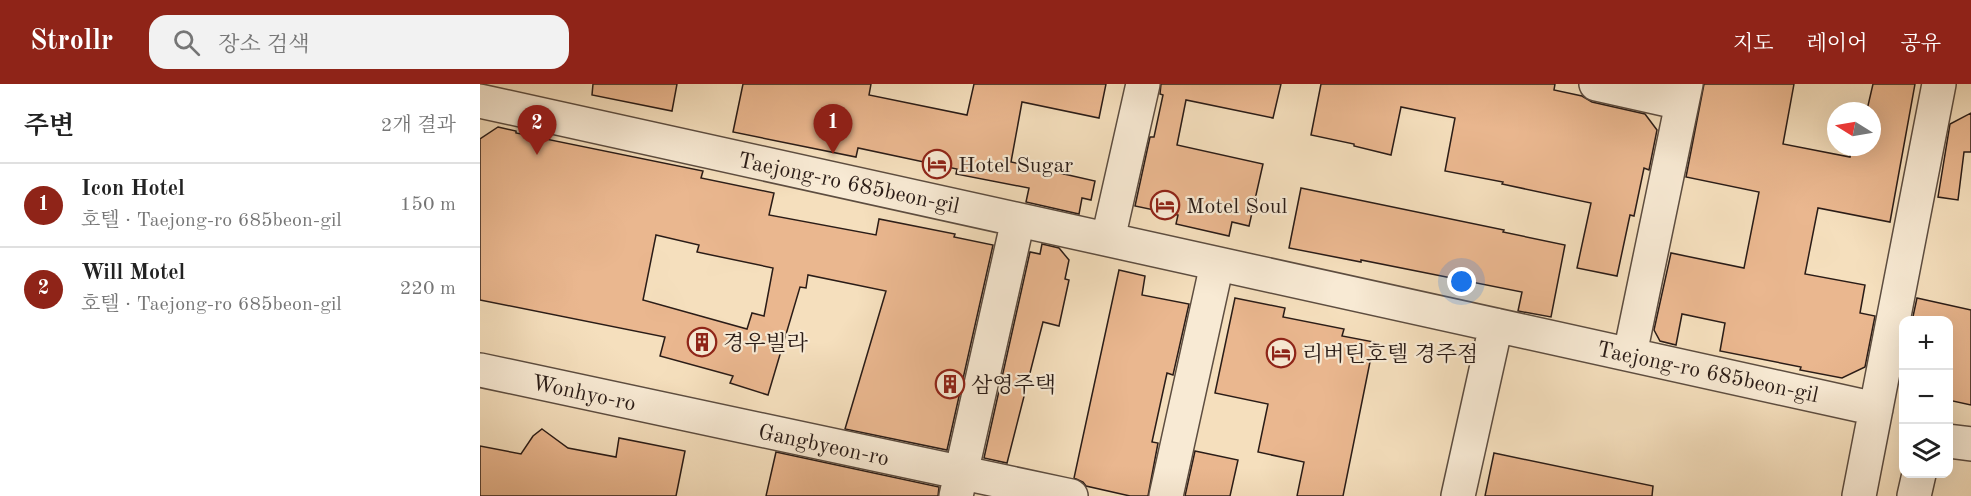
<!DOCTYPE html>
<html lang="ko">
<meta charset="utf-8">
<style>
:root{--surface:#fff;--page:#f2f2f2;--text:#222;--muted:#767676;--line:#e0e0e0;--accent:#8f2418}
body{margin:0;font-family:"Old Standard TT","Noto Serif KR",serif;background:var(--page);color:var(--text)}
.controls{position:absolute;right:18px;bottom:18px;display:grid;overflow:hidden;border-radius:12px;box-shadow:0 6px 24px #0002}
.controls button{width:54px;height:54px;display:grid;place-items:center;padding:0;border:0;border-bottom:2px solid var(--line);background:var(--surface);color:var(--text);font:30px sans-serif}
.compass{position:absolute;left:1347px;top:18px;width:54px;height:54px;border-radius:50%;background:var(--surface);box-shadow:0 6px 24px #0002;rotate:281deg}
.you{position:absolute;left:982px;top:198px;width:21px;height:21px;margin:-15px;border:4px solid #fff;border-radius:50%;background:#1a73e8;box-shadow:0 0 0 9px #1a73e833}
.badge{display:grid;place-items:center;width:39px;height:39px;border-radius:50%;background:var(--accent);color:#fff;font-size:20px;font-weight:700}
.pin{position:absolute;translate:-50% -50px;filter:drop-shadow(0 2px 3px #0008)}
.pin::after{content:'';position:absolute;top:32px;width:21px;height:18px;background:inherit;clip-path:polygon(0 0,100% 0,50% 100%)}
.list{margin:0;padding:0;list-style:none}
h2{display:flex;justify-content:space-between;align-items:center;height:78px;margin:0;padding:0 24px;font-size:26px}
h2 small{font-size:20px;font-weight:400;color:var(--muted)}
.list li{display:grid;grid-template-columns:39px 1fr auto;gap:18px;align-items:center;box-sizing:border-box;height:84px;padding:0 24px;border-top:2px solid var(--line)}
.list b{display:block;font-size:22px;white-space:nowrap}
.list p{margin:0;font-size:20px;white-space:nowrap;color:var(--muted)}
.list em{font-size:20px;font-style:normal;color:var(--muted)}
.icon{flex:none;width:33px;height:33px;fill:none;stroke:currentColor;stroke-width:2;stroke-linecap:round;stroke-linejoin:round}
.map{position:relative;flex:none;width:1491px;height:412px;overflow:hidden}
header{display:flex;align-items:center;gap:36px;box-sizing:border-box;height:84px;padding:0 30px;background:var(--accent);color:#fff}
header strong{font-size:28px}
nav{display:flex;gap:33px;margin-inline-start:auto;font-size:21px}
.search{width:420px;height:54px;background:var(--page);display:flex;align-items:center;gap:15px;box-sizing:border-box;padding:0 21px;border-radius:18px;color:var(--muted);font-size:22px}
main{display:flex}
aside{flex:1;background:var(--surface)}
.map>svg:first-child{display:block}
.building{fill:#eab78f;stroke:#2a1c17;stroke-width:1.5;fill-rule:evenodd}
.lines{fill:none;stroke-linecap:round;stroke-linejoin:round}
.minor-casing{stroke:#5d4d40;stroke-width:36}
.minor{stroke:#f8ead4;stroke-width:33}
.labels{text-anchor:middle;stroke-width:4.5;stroke-linejoin:round;paint-order:stroke}
.poi-label{font-size:22px;fill:#2a1c17;stroke:#f8ead4;text-anchor:start}
.street-label{font-size:22px;fill:#2a1c17;stroke:#f8ead4}
</style>
<header>
<strong>Strollr</strong>
<div class="search"><svg class="icon" aria-label="search" viewBox="0 0 24 24"><circle cx="10" cy="10" r="6"/><path d="M15 15l6 6"/></svg>장소 검색</div>
<nav><a>지도</a><a>레이어</a><a>공유</a></nav>
</header>
<main>
<aside>
<h2>주변<small>2개 결과</small></h2>
<ul class="list">
<li><span class="badge">1</span><div><b>Icon Hotel</b><p>호텔 · Taejong-ro 685beon-gil</p></div><em>150 m</em></li>
<li><span class="badge">2</span><div><b>Will Motel</b><p>호텔 · Taejong-ro 685beon-gil</p></div><em>220 m</em></li>
</ul>
</aside>
<div class="map">
<svg width="1491" height="412" viewBox="0 0 1491 412">
<rect width="100%" height="100%" fill="#f5dfbd"/>
<filter id="stains"><feTurbulence type="fractalNoise" baseFrequency=".00333" numOctaves="4"/><feColorMatrix values="0 0 0 0 .2 0 0 0 0 .09 0 0 0 0 .02 0 0 0 .5 -.17"/></filter>
<radialGradient id="worn" r=".72"><stop offset=".6" stop-color="#630" stop-opacity="0"/><stop offset="1" stop-color="#630" stop-opacity=".3"/></radialGradient>
<path class="building" d="M 113,0 L 197,0 L 192,27 L 112,11 Z
M 263,0 L 391,0 L 389,11 L 487,31 L 494,0 L 626,0 L 619,34 L 542,18 L 531,78 L 615,97 L 611,116 L 602,114 L 599,130 L 546,118 L 549,104 L 476,90 L 477,85 L 378,64 L 376,73 L 253,48 Z
M 681,0 L 801,0 L 793,34 L 706,16 L 697,61 L 783,80 L 769,142 L 752,138 L 749,152 L 696,140 L 698,131 L 655,122 L 670,53 L 674,53 L 683,11 L 680,10 Z
M 841,0 L 1075,0 L 1074,6 L 1102,12 L 1112,18 L 1165,30 L 1177,46 L 1169,86 L 1164,84 L 1154,132 L 1150,131 L 1137,192 L 1097,184 L 1111,119 L 1022,100 L 1023,98 L 965,87 L 975,34 L 921,23 L 911,71 L 874,62 L 874,60 L 831,51 Z
M 1224,0 L 1314,0 L 1303,60 L 1370,73 L 1372,63 L 1392,63 L 1392,27 L 1379,27 L 1380,25 L 1387,26 L 1393,0 L 1435,0 L 1410,138 L 1338,124 L 1325,190 L 1385,201 L 1380,229 L 1395,232 L 1385,283 L 1362,294 L 1320,286 L 1321,283 L 1240,267 L 1245,239 L 1202,230 L 1196,261 L 1180,257 L 1174,246 L 1191,169 L 1264,184 L 1279,108 L 1206,93 Z
M 1491,29 L 1491,68 L 1484,68 L 1478,116 L 1458,113 L 1470,40 Z
M 18,43 L 36,47 L 36,49 L 223,87 L 221,94 L 294,109 L 289,131 L 396,151 L 399,135 L 475,150 L 474,153 L 513,161 L 467,366 L 365,345 L 406,207 L 328,191 L 326,204 L 320,203 L 288,311 L 250,299 L 253,292 L 180,272 L 185,253 L 0,216 L 0,55 ZM 176,151 L 219,161 L 217,168 L 293,184 L 284,232 L 272,229 L 267,245 L 163,216 Z
M 821,104 L 1024,146 L 1023,148 L 1085,161 L 1071,233 L 1038,227 L 1042,208 L 881,176 L 881,178 L 809,164 Z
M 562,160 L 579,164 L 589,176 L 585,195 L 589,196 L 579,242 L 563,238 L 527,379 L 504,374 L 550,168 L 560,170 Z
M 639,186 L 665,192 L 662,211 L 709,220 L 693,291 L 687,289 L 672,358 L 678,359 L 668,412 L 650,412 L 606,402 L 603,398 L 594,394 Z
M 755,214 L 805,224 L 803,233 L 864,245 L 862,252 L 894,258 L 863,412 L 817,412 L 824,378 L 778,368 L 788,320 L 735,309 Z
M 1437,214 L 1491,226 L 1491,321 L 1468,316 L 1468,237 L 1432,237 Z
M 62,345 L 88,364 L 136,373 L 139,354 L 205,367 L 196,412 L 0,412 L 0,362 L 41,370 L 53,352 Z
M 715,367 L 758,376 L 750,412 L 705,412 Z
M 296,368 L 459,403 L 458,412 L 286,412 Z
M 1014,369 L 1173,402 L 1172,412 L 1005,412 Z"/>
<g class="lines">
<g class="minor-casing">
<path id="minor" d="M 1116,0 L 1201,19
M 0,17 L 1396,325
M 628,155 L 663,0
M 1150,270 L 1206,0
M 0,286 L 591,412
M 1468,357 L 1491,360
M 476,412 L 538,136
M 686,412 L 737,180
M 978,412 L 1016,241
M 1379,412 L 1459,0
M 1434,412 L 1439,390"/>
</g>
<use href="#minor" class="minor"/>
</g>
<defs>
<g id="hotel-ring" transform="scale(1.5)"><circle r="9.5" fill="#f8ead4" stroke="#8f2418" stroke-width="1.5"/><path d="M-6-4.5h1.5V1H6V5H4.5V3h-9V5H-6ZM-4 0a1.8 1.8 0 1 1 3.6 0ZM.5 0V-2.5h3Q6-2.5 6 0Z" fill="#8f2418"/></g>
<g id="building-ring" transform="scale(1.5)"><circle r="9.5" fill="#f8ead4" stroke="#8f2418" stroke-width="1.5"/><path d="M-4-6H4V6H1V3H-1V6H-4ZM-2.5-4.3h1.7v1.8h-1.7ZM.8-4.3h1.7v1.8H.8ZM-2.5-1h1.7V.8h-1.7ZM.8-1h1.7V.8H.8Z" fill="#8f2418"/></g>
</defs>
<g fill-rule="evenodd">
<use href="#hotel-ring" x="457" y="80"/>
<use href="#hotel-ring" x="685" y="121"/>
<use href="#building-ring" x="222" y="258"/>
<use href="#hotel-ring" x="801" y="269"/>
<use href="#building-ring" x="470" y="300"/>
</g>
<g class="labels">
<g class="poi-label">
<text x="478" y="88">Hotel Sugar</text>
<text x="706" y="129">Motel Soul</text>
<text x="243" y="266">경우빌라</text>
<text x="822" y="277">리버틴호텔 경주점</text>
<text x="491" y="308">삼영주택</text>
</g>
<g class="street-label">
<text transform="translate(369 98) rotate(12)" y="8">Taejong-ro 685beon-gil</text>
<text transform="translate(1228 287) rotate(12)" y="8">Taejong-ro 685beon-gil</text>
<text transform="translate(104 308) rotate(12)" y="8">Wonhyo-ro</text>
<text transform="translate(344 360) rotate(12)" y="8">Gangbyeon-ro</text>
</g>
</g>
<rect width="100%" height="100%" filter="url(#stains)"/>
<rect width="100%" height="100%" fill="url(#worn)"/>
</svg>
<div class="controls">
<button>+</button>
<button>−</button>
<button><svg class="icon" aria-label="layers" viewBox="0 0 24 24"><path d="M12 4l9 5-9 5-9-5zM3 14l9 5 9-5"/></svg></button>
</div>
<svg class="compass" viewBox="-18 -18 36 36"><path d="M0-13l5 13h-10z" fill="#e53935"/><path d="M0 13l5-13h-10z" fill="#767676"/></svg>
<div class="you"></div>
<div class="pin badge" style="left:353px;top:70px">1</div>
<div class="pin badge" style="left:57px;top:71px">2</div>
</div>
</main>
